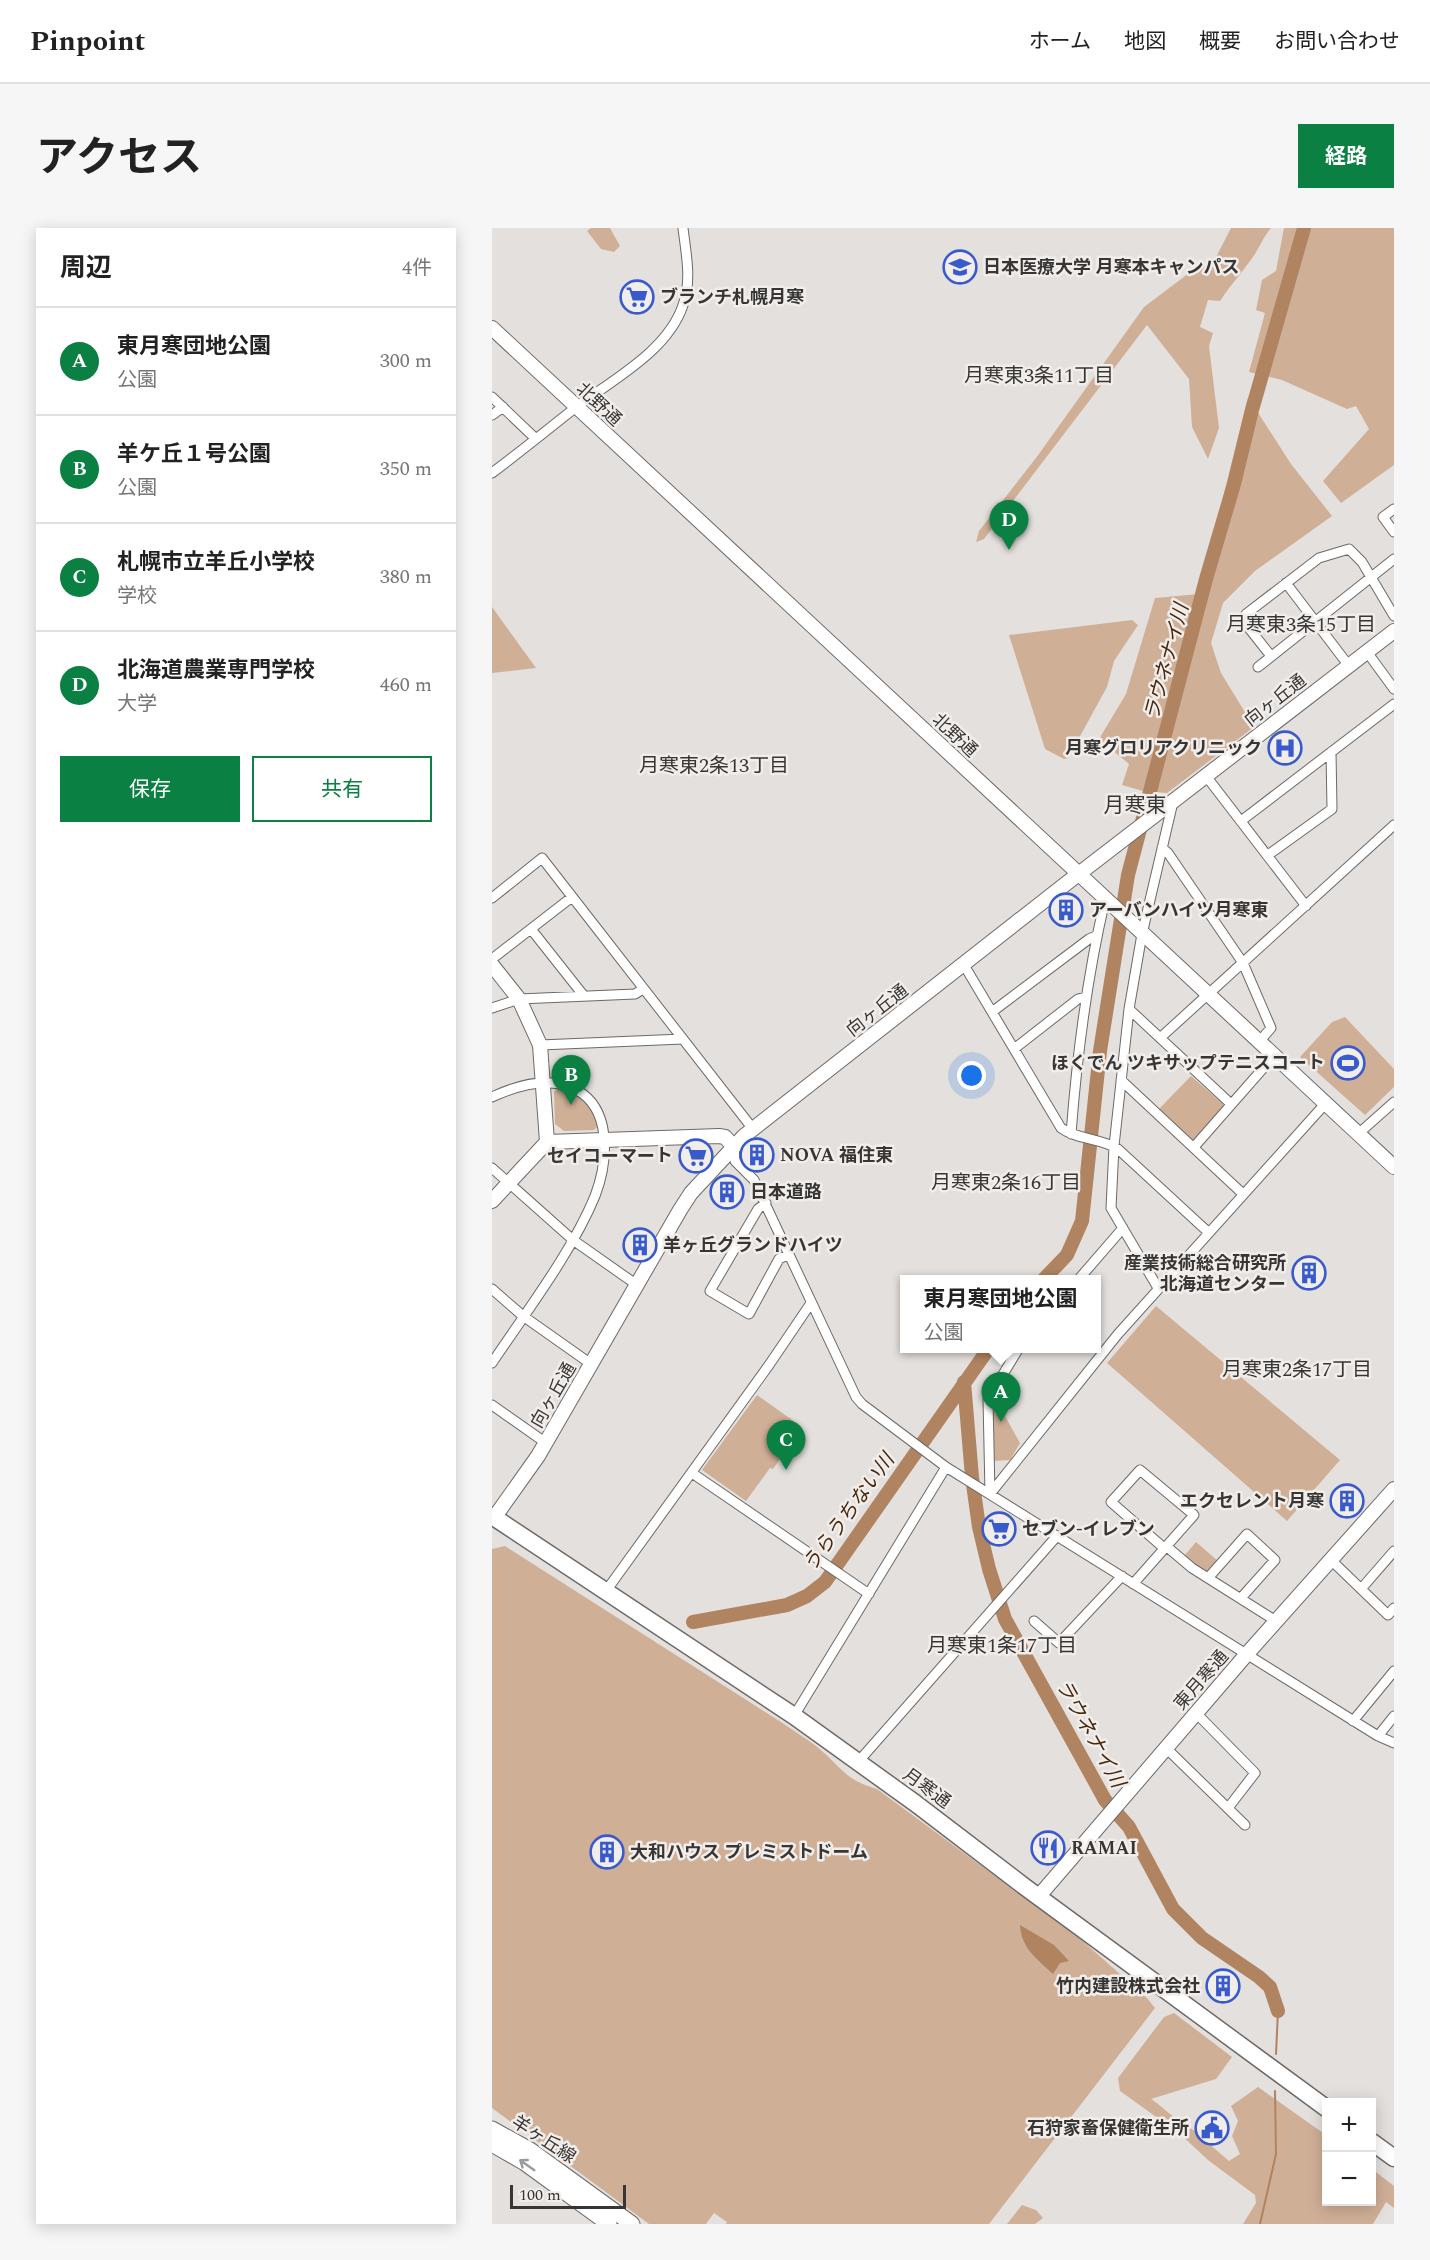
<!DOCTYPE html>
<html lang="ja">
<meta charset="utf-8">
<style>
:root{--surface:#fff;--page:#f6f6f6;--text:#222;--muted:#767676;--line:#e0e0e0;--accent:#0b8043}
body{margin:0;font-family:Spectral,"Noto Sans JP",serif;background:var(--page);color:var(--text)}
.controls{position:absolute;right:18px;bottom:18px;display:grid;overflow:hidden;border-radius:0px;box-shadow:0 3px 15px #0003}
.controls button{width:54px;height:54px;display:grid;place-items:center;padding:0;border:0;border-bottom:2px solid var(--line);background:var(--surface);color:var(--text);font:30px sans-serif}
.scale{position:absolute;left:18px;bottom:15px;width:116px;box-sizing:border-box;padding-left:6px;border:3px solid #373635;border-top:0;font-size:16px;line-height:21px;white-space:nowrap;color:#373635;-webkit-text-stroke:4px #f1edea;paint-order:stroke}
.you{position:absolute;left:480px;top:848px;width:21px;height:21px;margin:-15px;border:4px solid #fff;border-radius:50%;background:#1a73e8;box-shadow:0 0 0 9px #1a73e833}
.badge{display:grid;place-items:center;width:39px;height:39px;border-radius:50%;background:var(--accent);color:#fff;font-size:20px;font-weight:700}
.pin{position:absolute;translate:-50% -50px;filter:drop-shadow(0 2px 3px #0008)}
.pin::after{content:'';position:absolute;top:32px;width:21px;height:18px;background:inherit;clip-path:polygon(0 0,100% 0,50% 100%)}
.popup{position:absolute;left:408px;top:1047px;width:201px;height:78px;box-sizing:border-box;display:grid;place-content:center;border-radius:0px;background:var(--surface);filter:drop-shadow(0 2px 4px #0005);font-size:20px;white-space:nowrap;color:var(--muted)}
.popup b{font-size:22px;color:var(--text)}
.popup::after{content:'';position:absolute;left:50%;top:100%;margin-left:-12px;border:12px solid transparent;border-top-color:var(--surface)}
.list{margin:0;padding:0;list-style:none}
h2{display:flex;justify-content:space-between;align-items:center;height:78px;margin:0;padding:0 24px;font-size:26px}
h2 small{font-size:20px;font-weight:400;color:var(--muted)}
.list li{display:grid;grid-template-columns:39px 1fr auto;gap:18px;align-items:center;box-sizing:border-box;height:108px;padding:0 24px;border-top:2px solid var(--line)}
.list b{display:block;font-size:22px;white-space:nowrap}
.list p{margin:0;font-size:20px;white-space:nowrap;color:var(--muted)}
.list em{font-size:20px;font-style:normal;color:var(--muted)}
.actions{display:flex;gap:12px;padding:18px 24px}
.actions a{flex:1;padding:14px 0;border:2px solid var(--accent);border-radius:0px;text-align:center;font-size:21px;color:var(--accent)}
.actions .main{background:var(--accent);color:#fff}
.map{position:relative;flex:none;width:902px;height:1996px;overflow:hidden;border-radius:0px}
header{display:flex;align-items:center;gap:36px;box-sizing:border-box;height:84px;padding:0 30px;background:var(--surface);border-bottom:2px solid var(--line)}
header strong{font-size:28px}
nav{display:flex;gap:33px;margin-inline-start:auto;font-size:21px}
.intro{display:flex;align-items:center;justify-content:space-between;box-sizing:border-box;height:144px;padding:0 36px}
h1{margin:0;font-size:42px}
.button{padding:15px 27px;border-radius:0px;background:var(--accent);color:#fff;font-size:21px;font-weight:700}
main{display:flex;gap:36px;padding:0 36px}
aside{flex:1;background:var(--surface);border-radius:0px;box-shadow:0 3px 15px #0003}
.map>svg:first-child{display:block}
.green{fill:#d0af97}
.water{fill:#b08361}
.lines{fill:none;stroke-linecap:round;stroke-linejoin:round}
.stream{stroke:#b08361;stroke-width:2}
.river{stroke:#b08361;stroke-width:14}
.street-casing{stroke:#6d6967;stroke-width:11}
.secondary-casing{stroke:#6d6967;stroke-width:16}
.primary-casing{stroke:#6d6967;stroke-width:17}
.highway-casing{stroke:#6d6967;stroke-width:19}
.street{stroke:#fff;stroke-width:9}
.secondary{stroke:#fff;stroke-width:14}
.primary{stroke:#fff;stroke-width:15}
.highway{stroke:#fff;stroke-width:16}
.oneway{stroke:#9b9a9a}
.labels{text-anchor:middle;stroke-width:5;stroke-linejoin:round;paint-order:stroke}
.poi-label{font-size:18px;font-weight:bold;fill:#373635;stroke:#f1edea;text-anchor:start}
.street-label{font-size:18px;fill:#373635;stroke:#f1edea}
.neighbourhood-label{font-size:20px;fill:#373635;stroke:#f1edea}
.water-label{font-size:20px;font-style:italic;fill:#47270c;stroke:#f1edea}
.quarter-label{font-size:21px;fill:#373635;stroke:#f1edea}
</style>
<header>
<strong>Pinpoint</strong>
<nav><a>ホーム</a><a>地図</a><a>概要</a><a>お問い合わせ</a></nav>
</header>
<div class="intro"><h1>アクセス</h1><a class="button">経路</a></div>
<main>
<aside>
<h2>周辺<small>4件</small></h2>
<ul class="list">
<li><span class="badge">A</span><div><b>東月寒団地公園</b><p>公園</p></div><em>300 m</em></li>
<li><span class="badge">B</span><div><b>羊ケ丘１号公園</b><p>公園</p></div><em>350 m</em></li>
<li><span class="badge">C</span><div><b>札幌市立羊丘小学校</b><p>学校</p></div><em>380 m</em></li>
<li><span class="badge">D</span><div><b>北海道農業専門学校</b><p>大学</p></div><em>460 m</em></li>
</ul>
<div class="actions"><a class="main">保存</a><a>共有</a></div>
</aside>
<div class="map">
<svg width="902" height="1996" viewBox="0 0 902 1996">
<rect width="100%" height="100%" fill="#e4e0dd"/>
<path class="green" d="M 99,0 L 118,0 L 128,18 L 122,24 L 109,21 L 95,3 Z
M 739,0 L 779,0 C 770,11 766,23 758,33 C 748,47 737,59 728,73 L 716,72 L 708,99 L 721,105 L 717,118 L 727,200 L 716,231 L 700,199 L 697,151 L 655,97 L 492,311 L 484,314 L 487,303 L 544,230 L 652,79 L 705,39 L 720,37 Z
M 792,0 L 902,0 L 902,237 L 849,275 L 831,253 L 877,201 L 864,178 L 855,181 L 790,152 L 757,144 L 773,85 L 764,82 L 770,52 L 784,43 Z
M 756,169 L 799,236 L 840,288 L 763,343 L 731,375 L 719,415 L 729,445 L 762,499 L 675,565 L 651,563 L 630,557 L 637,536 L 607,511 L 634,466 L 663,370 L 707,366 Z
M 0,379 L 44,440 L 0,445 Z
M 640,392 L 646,397 L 622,433 L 615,459 L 576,530 L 572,531 L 553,521 L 517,407 Z
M 853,789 L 902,841 L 902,859 L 873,887 L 808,829 L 840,794 Z
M 699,848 L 731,876 L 731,880 L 703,912 L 700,912 L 667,881 Z
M 66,860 C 86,866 101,877 106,898 L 102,902 L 72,903 L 63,896 L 62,864 Z
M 664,1078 L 848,1232 L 795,1293 L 615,1135 Z
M 508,1163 L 521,1172 L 513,1188 L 528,1215 L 518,1232 L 502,1233 C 501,1210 497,1183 508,1163 Z
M 265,1167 L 310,1199 L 281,1241 L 278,1240 L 254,1273 L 210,1242 Z
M 704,1314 L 726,1333 L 717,1344 L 701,1336 L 692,1328 Z
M 13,1318 L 289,1494 C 303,1504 319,1513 331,1524 C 353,1544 355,1552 385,1561 L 585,1708 L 655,1770 L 663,1780 L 497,1996 L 234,1996 L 235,1994 L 222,1985 L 214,1996 L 157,1996 L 0,1880 L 0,1321 Z
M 682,1785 L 740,1829 L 724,1851 L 659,1871 C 669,1877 685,1894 693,1895 L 737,1933 L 748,1926 L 740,1908 L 746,1893 L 739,1878 L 766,1859 L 834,1907 L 834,1974 L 880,1974 L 880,1941 L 902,1958 L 902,1980 L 894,1974 L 881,1996 L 751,1996 L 764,1975 L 763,1967 L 716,1932 L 688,1906 L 628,1863 L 626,1850 L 672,1789 Z
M 530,1977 L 544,1982 L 551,1990 L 543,1996 L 515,1996 Z"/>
<path class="water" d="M 528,1697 L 562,1717 L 577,1733 L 568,1735 L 561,1746 C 545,1731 529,1720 528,1697 Z"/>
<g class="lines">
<path class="stream" d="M 784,1826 L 786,1783
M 768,1996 L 784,1926 L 783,1863"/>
<path class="river" d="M 551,1052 L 575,1027 L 590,993 L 608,823 L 636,647 L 714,351 L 742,256 L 760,182 L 812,0
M 472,1154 L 480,1249 L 487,1299 L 497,1341 L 513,1391 L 613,1572 L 637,1599 L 681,1681 L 710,1710 L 767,1749 L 778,1759 L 786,1783
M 201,1394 L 295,1377 L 315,1368 L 333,1354 L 497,1120"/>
<g class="street-casing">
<path id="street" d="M 0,169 L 44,211
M 0,187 L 11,179
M 0,245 C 28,224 55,202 83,180 C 120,152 176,123 191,77 C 200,52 194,26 191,0
M 902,281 L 891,289 L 902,304
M 794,355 L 857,438
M 875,424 L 902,461
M 779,428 L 756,399 L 754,386 L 827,330 L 857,321 L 870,334 L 902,388
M 766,439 L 902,331
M 714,548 L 814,678
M 749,593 L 902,476
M 670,620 L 676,625 L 751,735 L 779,800 L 767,814
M 776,627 L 840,581 L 839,524
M 0,670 L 50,630 L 261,901
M 39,701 L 92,768
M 0,731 L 80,669
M 472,737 L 569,900 C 586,912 609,910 626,921 L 716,1004
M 0,780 L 27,771 L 143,766 L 151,761
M 637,781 L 739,876
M 500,784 L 597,711 L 604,708
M 668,810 L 902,597
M 48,817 L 191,811
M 522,821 L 586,771 L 594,769
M 629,852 L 751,966
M 0,869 C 28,856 64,846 91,866 C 120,888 115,937 103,968 C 80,1024 34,1084 0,1135
M 579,906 C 585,827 595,749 613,672
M 866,906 L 902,874
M 242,919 L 243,933 L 262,952 L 364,1169 L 370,1176 L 454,1239 L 886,1508 L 902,1515
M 702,919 L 782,828
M 0,940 L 81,1012 L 145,1057
M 274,975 L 266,981 L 218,1063 L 257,1086 L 287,1031 L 297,1026
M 586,1052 L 631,1000
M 666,1060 L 619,980 L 622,918 L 637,781 L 650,706 L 681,574
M 0,1061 L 31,1088 L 99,1136
M 0,1177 L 54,1215
M 200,1245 L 377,1366
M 498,1266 L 626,1106 L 833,876
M 498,1266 L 496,1171 L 527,1120
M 674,1318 L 700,1340 L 784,1393
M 839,1332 L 896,1387 L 902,1380
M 716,1350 L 755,1306 L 783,1332 L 749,1370
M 641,1356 L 702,1287 L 648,1242 L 619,1274 L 672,1320
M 869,1361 L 902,1323
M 114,1363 L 277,1137 L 319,1075
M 542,1393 L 567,1415 L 630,1348
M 704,1485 L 763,1545 L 736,1580
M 302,1488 L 454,1239
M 861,1493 L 902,1443
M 886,1508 L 902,1488
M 674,1520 L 753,1597
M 366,1534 L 565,1308"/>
</g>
<g class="secondary-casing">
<path id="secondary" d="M 0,100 L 902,939
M 0,737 L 27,771 L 48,817 L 55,914 L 227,908 L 233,909 L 242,919
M 0,973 L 55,914
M 2,1290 L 46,1228 L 188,982 L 199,965 L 252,908 L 571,658 L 902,403
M 547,1668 L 754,1427 L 902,1261"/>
</g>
<g class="primary-casing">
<path id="primary" d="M 0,1901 L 38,1922 L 140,1996
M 0,1916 L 33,1935 L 117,1996"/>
</g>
<g class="highway-casing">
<path id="highway" d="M 0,1288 L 302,1488 L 423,1575 L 533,1659 L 834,1880
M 880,1914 L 902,1930"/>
</g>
<use href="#street" class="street"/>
<use href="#secondary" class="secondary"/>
<use href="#primary" class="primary"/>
<use href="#highway" class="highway"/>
</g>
<defs><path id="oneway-shaft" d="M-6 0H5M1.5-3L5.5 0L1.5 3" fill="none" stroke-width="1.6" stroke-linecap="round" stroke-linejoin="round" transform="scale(1.5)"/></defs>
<use class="oneway" href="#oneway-shaft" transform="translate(35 1937) rotate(-145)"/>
<defs>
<g id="university-ring" transform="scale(1.725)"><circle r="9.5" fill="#f1edea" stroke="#385acb" stroke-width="1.5"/><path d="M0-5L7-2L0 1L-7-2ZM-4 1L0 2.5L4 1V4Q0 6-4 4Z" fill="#385acb"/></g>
<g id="supermarket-ring" transform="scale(1.725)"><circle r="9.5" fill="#f1edea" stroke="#385acb" stroke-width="1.5"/><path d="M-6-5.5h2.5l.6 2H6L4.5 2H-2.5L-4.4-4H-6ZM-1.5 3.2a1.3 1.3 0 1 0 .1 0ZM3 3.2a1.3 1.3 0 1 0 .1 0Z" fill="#385acb"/></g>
<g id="hospital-ring" transform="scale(1.725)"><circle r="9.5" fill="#f1edea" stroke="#385acb" stroke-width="1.5"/><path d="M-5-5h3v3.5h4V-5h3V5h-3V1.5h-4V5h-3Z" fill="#385acb"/></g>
<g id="building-ring" transform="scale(1.725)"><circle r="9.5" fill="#f1edea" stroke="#385acb" stroke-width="1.5"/><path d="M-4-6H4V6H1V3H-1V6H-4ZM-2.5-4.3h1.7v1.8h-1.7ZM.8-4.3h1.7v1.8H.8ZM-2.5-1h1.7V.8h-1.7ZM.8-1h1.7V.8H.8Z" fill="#385acb"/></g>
<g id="stadium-ring" transform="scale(1.725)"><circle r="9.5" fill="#f1edea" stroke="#385acb" stroke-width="1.5"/><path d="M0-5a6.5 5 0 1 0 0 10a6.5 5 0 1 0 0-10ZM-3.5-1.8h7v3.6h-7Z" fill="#385acb"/></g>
<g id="restaurant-ring" transform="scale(1.725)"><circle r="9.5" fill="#f1edea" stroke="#385acb" stroke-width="1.5"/><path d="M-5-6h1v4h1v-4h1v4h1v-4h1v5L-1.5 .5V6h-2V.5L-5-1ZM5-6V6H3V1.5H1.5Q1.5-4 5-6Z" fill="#385acb"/></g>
<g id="civic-ring" transform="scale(1.725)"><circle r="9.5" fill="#f1edea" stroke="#385acb" stroke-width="1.5"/><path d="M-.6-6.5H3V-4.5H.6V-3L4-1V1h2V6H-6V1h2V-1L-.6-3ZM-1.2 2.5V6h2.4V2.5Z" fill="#385acb"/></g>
</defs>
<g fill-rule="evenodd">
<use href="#university-ring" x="468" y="39"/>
<use href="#supermarket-ring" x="145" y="69"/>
<use href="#hospital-ring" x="793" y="520"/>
<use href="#building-ring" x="574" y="682"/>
<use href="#stadium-ring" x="856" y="835"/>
<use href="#building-ring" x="265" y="927"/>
<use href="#supermarket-ring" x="204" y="928"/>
<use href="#building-ring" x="235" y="964"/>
<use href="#building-ring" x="148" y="1017"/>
<use href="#building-ring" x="817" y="1045"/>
<use href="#building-ring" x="855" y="1273"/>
<use href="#supermarket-ring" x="507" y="1301"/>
<use href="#restaurant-ring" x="556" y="1620"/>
<use href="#building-ring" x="115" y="1624"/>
<use href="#building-ring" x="731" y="1758"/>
<use href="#civic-ring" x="720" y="1900"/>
</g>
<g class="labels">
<g class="poi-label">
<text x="491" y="45">日本医療大学 月寒本キャンパス</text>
<text x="168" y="75">ブランチ札幌月寒</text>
<text x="770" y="526" text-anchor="end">月寒グロリアクリニック</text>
<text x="597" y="688">アーバンハイツ月寒東</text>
<text x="833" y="841" text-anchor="end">ほくでん ツキサップテニスコート</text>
<text x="288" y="933">NOVA 福住東</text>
<text x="181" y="934" text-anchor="end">セイコーマート</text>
<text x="258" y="970">日本道路</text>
<text x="171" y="1023">羊ヶ丘グランドハイツ</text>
<text x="794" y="1041" text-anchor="end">産業技術総合研究所<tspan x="794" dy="21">北海道センター</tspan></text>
<text x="832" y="1279" text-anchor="end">エクセレント月寒</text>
<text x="530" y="1307">セブン-イレブン</text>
<text x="579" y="1626">RAMAI</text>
<text x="138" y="1630">大和ハウス プレミストドーム</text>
<text x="708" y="1764" text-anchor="end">竹内建設株式会社</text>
<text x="697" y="1906" text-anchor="end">石狩家畜保健衛生所</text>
</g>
<g class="street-label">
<text transform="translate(107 176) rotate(43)" y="6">北野通</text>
<text transform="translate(783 472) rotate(-38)" y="6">向ヶ丘通</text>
<text transform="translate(463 507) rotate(43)" y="6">北野通</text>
<text transform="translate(385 782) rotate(-38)" y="6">向ヶ丘通</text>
<text transform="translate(61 1167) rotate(-60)" y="6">向ヶ丘通</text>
<text transform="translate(709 1452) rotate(-49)" y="6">東月寒通</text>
<text transform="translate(435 1560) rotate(36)" y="6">月寒通</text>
<text transform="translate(52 1911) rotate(33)" y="6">羊ヶ丘線</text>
</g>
<g class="neighbourhood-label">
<text x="547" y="154">月寒東3条11丁目</text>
<text x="809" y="403">月寒東3条15丁目</text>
<text x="222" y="544">月寒東2条13丁目</text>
<text x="514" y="961">月寒東2条16丁目</text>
<text x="805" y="1148">月寒東2条17丁目</text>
<text x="510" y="1424">月寒東1条17丁目</text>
</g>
<g class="water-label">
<text transform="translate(674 434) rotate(-75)" y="7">ラウネナイ川</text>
<text transform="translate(356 1284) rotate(-54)" y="7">うらうちない川</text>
<text transform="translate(599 1505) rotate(61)" y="7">ラウネナイ川</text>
</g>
<g class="quarter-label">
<text x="643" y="584">月寒東</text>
</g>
</g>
</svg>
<div class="controls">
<button>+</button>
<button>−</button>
</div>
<div class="scale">100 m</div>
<div class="you"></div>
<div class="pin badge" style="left:509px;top:1194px">A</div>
<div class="popup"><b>東月寒団地公園</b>公園</div>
<div class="pin badge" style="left:79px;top:877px">B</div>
<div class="pin badge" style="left:294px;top:1242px">C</div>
<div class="pin badge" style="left:517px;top:322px">D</div>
</div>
</main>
